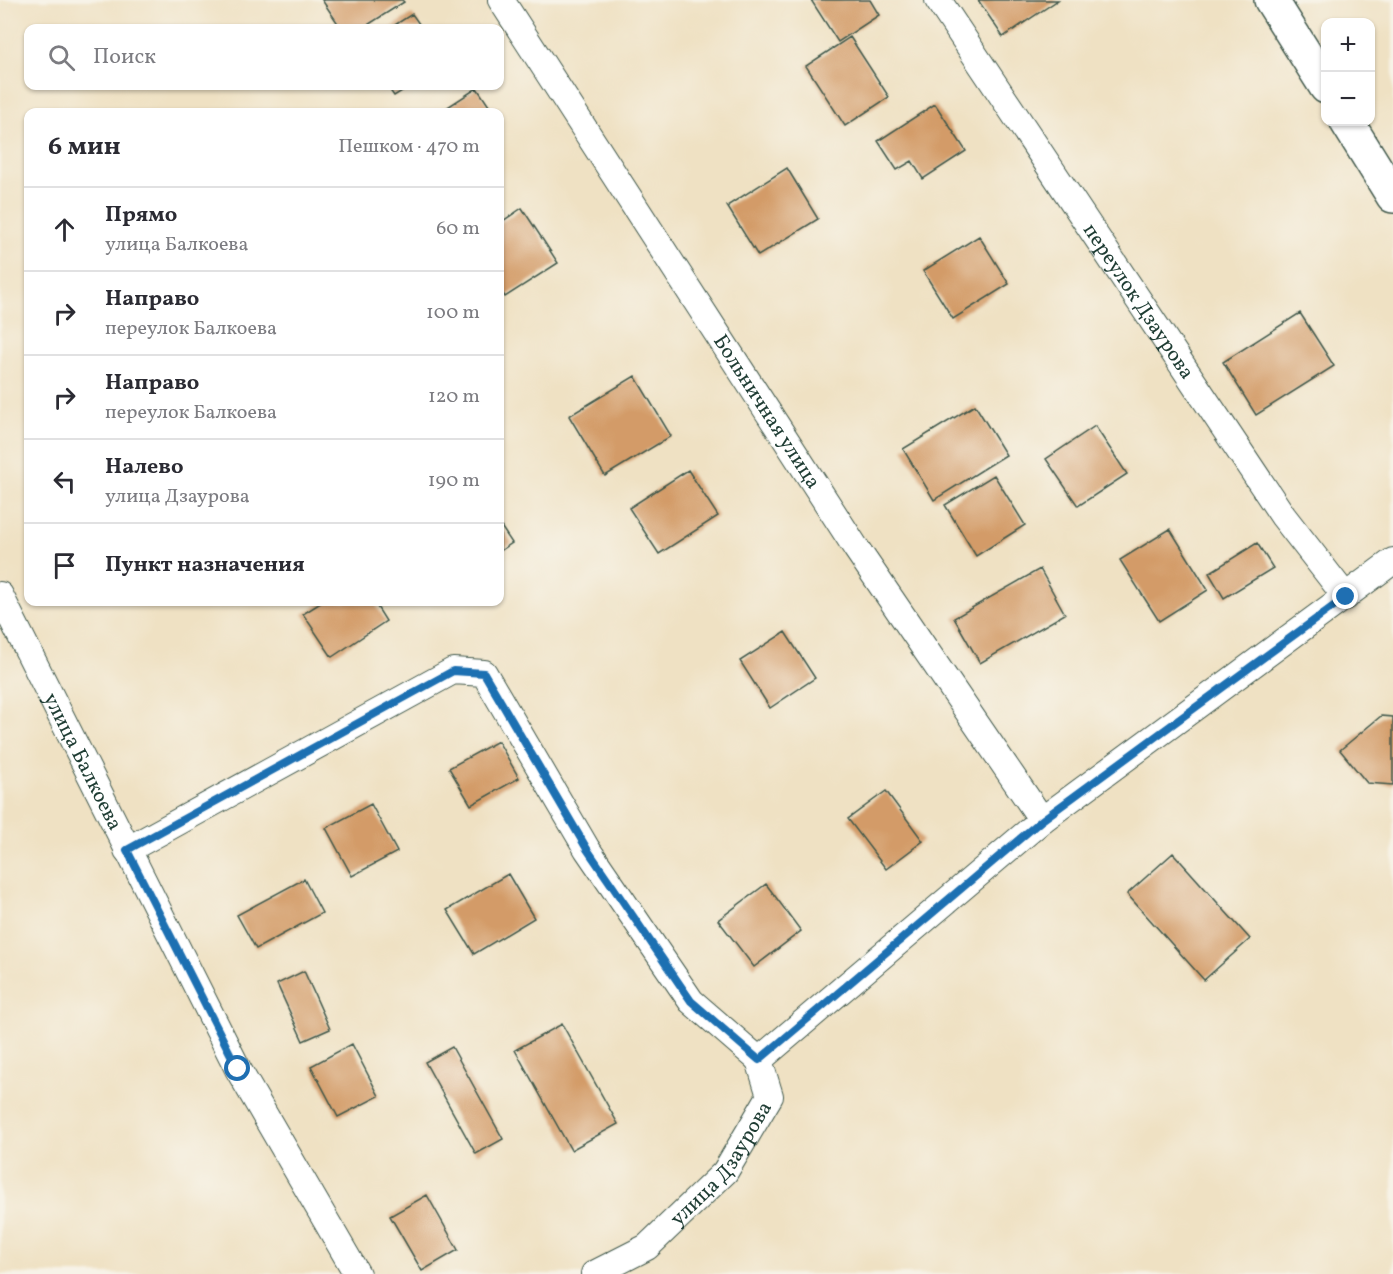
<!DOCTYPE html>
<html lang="ru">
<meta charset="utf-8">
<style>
:root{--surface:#fff;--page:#f7f7f7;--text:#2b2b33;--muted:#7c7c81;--line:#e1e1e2}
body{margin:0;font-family:Vollkorn,serif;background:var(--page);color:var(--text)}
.controls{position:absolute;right:18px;top:18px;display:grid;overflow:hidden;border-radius:12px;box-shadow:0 2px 4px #0004}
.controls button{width:54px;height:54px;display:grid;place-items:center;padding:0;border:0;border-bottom:2px solid var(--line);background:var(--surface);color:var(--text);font:30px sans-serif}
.stop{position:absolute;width:18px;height:18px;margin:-14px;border:4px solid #1f6fb2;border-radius:50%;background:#fff}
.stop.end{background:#1f6fb2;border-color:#fff;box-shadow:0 2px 6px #0008}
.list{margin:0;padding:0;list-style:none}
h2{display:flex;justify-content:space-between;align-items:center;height:78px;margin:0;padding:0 24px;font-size:26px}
h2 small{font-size:20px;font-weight:400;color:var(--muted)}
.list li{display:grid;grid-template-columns:39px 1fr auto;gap:18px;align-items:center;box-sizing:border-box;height:84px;padding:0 24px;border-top:2px solid var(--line)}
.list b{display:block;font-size:22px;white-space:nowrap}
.list p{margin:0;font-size:20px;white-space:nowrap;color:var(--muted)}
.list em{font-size:20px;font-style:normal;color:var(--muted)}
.icon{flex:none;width:33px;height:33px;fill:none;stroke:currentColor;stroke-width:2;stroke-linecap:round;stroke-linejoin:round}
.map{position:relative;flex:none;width:1393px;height:1274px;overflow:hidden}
.search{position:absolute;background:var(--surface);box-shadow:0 2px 4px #0004;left:24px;top:24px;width:480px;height:66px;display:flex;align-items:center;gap:15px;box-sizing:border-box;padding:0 21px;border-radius:12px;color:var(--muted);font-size:22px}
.panel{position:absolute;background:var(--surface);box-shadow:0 2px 4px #0004;left:24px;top:108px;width:480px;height:498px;border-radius:12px}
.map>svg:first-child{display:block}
.building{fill:#d39b67}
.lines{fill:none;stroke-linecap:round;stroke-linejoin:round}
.minor-casing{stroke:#3e5649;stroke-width:28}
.secondary-casing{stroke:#3e5649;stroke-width:36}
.minor{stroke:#fff;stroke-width:26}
.secondary{stroke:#fff;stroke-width:33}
.route{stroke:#1f6fb2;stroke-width:8}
.labels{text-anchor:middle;stroke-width:4.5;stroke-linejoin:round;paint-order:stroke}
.street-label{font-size:21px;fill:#1f3d34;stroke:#f7f3e8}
</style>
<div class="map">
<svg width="1393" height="1274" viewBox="0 0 1393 1274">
<rect width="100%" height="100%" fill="#f7f3e8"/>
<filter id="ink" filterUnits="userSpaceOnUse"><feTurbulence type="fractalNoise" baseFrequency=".0167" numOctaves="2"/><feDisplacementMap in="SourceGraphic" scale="12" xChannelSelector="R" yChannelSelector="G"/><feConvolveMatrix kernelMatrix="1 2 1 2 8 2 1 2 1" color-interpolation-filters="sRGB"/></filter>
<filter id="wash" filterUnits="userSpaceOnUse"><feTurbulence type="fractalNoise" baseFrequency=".008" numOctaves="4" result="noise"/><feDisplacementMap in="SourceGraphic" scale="24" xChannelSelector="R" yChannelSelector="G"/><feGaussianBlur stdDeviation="1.35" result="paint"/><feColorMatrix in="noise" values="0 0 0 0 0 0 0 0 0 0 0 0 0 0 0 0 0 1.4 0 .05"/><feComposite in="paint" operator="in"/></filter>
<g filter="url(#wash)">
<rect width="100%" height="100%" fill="#efe1c3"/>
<g id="blocks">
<path class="building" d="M 322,0 L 402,0 L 404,2 L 363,28 L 341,28 Z
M 811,0 L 870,0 L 879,15 L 838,42 Z
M 978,0 L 1058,0 L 1003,37 Z
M 412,14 L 422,28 L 390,28 Z
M 850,37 L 889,97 L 845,126 L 806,66 Z
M 387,86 L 410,86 L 394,96 Z
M 477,88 L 493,112 L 440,112 Z
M 935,104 L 966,151 L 923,179 L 912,161 L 897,170 L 878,141 Z
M 787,168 L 818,219 L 758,256 L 727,206 Z
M 522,208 L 558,263 L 505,297 L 500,289 L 500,223 Z
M 979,236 L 1009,284 L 953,319 L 923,271 Z
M 1300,313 L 1334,366 L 1256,415 L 1223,362 Z
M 635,376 L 671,436 L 605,476 L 569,416 Z
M 975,405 L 1006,455 L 934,500 L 903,449 Z
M 1095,426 L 1127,474 L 1078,506 L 1046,459 Z
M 688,470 L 718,516 L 659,554 L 629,508 Z
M 994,475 L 1025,525 L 976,556 L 945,505 Z
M 500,525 L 512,543 L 500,551 Z
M 1170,529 L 1208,590 L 1159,621 L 1120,560 Z
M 1257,543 L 1273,568 L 1224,598 L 1209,573 Z
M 1040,569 L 1065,614 L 980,663 L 954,618 Z
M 322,602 L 374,602 L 386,621 L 332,657 L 303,614 Z
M 785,632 L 815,678 L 770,708 L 740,661 Z
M 1381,716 L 1393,717 L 1393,785 L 1367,783 L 1340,750 Z
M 498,741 L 519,778 L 471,805 L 449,768 Z
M 886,791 L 923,841 L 886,869 L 848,819 Z
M 371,804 L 397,852 L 352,876 L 326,828 Z
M 1173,853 L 1250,939 L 1204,980 L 1127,894 Z
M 508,874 L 534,918 L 474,954 L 447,910 Z
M 304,879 L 322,913 L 256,949 L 237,915 Z
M 766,884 L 801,931 L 754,967 L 718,920 Z
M 304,971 L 330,1029 L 303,1041 L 277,984 Z
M 562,1024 L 618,1124 L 571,1150 L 515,1050 Z
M 352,1044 L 379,1096 L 338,1117 L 311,1066 Z
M 452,1047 L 503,1139 L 476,1154 L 425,1062 Z
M 427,1195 L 458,1250 L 422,1271 L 390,1216 Z"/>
</g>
</g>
<g filter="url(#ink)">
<use href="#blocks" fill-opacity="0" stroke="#3e5649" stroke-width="1.5"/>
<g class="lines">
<g class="minor-casing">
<g id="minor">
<path id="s1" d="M 501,0 L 856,548 L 1042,820"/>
<path id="s2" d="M 938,0 L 1283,516 L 1346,597"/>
<path id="s3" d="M 0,595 L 238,1069 L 357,1274"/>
<path d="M 127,850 L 453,671 L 484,673 L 587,849 L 691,1001 L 759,1060"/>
<path id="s4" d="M 594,1274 L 647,1247 L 725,1172 L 770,1096 L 759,1060 L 1042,820 L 1393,561"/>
</g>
</g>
<g class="secondary-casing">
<path id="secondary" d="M 1271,0 L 1326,87
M 1347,122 L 1393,196"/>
</g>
<use href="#minor" class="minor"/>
<use href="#secondary" class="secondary"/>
</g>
</g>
<g class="lines" filter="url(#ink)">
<path class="route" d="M 238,1069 L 127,850 L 453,671 L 484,673 L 587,849 L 691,1001 L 759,1060 L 1042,820 L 1346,597"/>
</g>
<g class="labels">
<g class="street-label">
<text dy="7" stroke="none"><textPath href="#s2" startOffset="362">переулок Дзаурова</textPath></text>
<text dy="7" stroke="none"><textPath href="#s1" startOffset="490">Больничная улица</textPath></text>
<text dy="7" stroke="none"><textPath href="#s3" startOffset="186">улица Балкоева</textPath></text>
<text dy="7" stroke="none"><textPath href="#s4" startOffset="172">улица Дзаурова</textPath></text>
</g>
</g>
</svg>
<div class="controls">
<button>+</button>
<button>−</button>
</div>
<div class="stop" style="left:238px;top:1069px"></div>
<div class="stop end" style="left:1346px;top:597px"></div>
<div class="search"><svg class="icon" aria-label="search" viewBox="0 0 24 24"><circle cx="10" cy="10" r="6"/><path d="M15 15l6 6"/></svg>Поиск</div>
<section class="panel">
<h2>6 мин<small>Пешком · 470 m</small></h2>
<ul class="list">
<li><svg class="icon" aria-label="ahead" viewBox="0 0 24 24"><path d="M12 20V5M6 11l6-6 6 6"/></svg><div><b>Прямо</b><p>улица Балкоева</p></div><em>60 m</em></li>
<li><svg class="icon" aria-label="right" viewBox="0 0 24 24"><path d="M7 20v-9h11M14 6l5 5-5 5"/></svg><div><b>Направо</b><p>переулок Балкоева</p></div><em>100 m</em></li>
<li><svg class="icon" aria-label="right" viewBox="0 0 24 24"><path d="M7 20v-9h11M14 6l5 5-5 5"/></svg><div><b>Направо</b><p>переулок Балкоева</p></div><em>120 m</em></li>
<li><svg class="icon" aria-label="left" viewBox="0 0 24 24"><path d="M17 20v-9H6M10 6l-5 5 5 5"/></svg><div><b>Налево</b><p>улица Дзаурова</p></div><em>190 m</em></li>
<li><svg class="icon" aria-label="arrive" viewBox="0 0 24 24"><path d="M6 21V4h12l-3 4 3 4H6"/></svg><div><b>Пункт назначения</b></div></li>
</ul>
</section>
</div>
